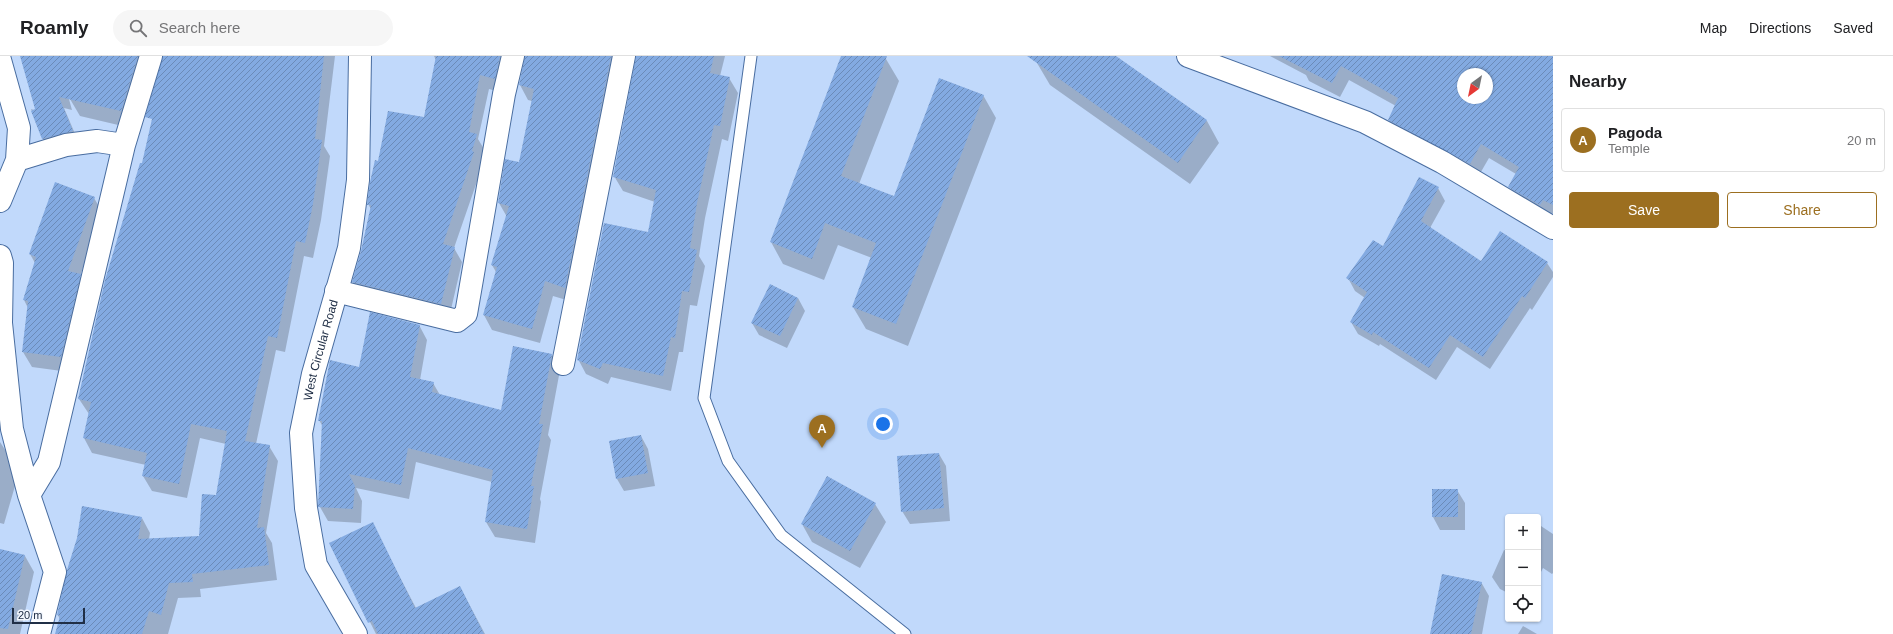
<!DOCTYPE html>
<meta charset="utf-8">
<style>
:root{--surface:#fff;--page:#f6f6f6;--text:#202124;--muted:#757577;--line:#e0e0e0;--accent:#9c6f20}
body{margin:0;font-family:Helvetica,sans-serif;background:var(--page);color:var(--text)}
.controls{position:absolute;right:12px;bottom:12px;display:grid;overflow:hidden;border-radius:4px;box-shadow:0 1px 3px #0004}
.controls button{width:36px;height:36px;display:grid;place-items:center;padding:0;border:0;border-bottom:1px solid var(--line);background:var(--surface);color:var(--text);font:20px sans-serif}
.compass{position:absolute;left:1457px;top:12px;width:36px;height:36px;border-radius:50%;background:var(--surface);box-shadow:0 1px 3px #0004;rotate:213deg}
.scale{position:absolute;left:12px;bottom:10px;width:73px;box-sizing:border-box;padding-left:4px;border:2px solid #202f46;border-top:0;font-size:11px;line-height:14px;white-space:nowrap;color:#202f46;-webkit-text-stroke:3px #f4f8fe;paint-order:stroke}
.you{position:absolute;left:883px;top:368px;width:14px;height:14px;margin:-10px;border:3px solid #fff;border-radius:50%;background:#1a73e8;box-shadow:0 0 0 6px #1a73e833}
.badge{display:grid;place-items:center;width:26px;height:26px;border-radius:50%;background:var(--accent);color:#fff;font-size:13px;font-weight:700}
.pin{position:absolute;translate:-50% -33px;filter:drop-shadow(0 1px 2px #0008)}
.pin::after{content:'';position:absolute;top:21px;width:14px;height:12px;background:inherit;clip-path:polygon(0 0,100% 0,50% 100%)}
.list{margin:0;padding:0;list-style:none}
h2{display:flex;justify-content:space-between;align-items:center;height:52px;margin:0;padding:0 16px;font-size:17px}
h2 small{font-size:13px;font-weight:400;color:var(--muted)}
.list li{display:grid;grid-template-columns:26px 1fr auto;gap:12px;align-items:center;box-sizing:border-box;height:64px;margin:0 8px 8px;padding:0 8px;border:1px solid var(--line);border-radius:4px}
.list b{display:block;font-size:15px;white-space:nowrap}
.list p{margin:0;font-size:13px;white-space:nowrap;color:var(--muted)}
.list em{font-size:13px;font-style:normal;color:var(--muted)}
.actions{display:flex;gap:8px;padding:12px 16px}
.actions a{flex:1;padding:9px 0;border:1px solid var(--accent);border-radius:4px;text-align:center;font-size:14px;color:var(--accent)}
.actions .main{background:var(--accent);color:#fff}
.icon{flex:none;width:22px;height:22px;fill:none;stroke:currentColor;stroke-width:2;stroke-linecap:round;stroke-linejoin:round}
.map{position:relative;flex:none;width:1553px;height:578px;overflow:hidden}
header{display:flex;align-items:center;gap:24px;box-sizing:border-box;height:56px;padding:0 20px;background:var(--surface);border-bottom:1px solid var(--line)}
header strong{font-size:19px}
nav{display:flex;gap:22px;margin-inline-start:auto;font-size:14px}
.search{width:280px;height:36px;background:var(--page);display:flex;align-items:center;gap:10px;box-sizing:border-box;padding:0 14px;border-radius:22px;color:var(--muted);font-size:15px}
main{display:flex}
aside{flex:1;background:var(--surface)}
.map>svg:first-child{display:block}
.shadow{fill:#0003;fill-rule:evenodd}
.building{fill:url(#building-hatch);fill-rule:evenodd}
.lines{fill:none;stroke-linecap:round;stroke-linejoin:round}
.service-casing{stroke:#496da0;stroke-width:13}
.minor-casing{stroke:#496da0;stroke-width:24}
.tertiary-casing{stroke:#496da0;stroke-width:24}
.service{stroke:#fff;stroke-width:11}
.minor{stroke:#fff;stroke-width:22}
.tertiary{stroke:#fff;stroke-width:22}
.labels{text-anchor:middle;stroke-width:3;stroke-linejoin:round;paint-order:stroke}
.street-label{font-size:12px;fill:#202f46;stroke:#f4f8fe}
</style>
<header>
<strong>Roamly</strong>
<div class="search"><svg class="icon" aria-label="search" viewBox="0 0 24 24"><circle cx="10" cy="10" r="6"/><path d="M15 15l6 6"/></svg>Search here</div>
<nav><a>Map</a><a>Directions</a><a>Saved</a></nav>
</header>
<main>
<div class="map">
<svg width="1553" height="578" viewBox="0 0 1553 578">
<defs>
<pattern id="building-hatch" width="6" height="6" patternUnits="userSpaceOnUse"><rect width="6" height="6" fill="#83aae1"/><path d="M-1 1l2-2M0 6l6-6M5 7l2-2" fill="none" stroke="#6b8bb8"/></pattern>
</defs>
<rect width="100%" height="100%" fill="#c1d9fb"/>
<path class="shadow" d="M 31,0 L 55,0 L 59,7 L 72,54 L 64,52 L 79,87 L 50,95 L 43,83 L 31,53 L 37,55 Z
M 80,0 L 156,0 L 131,72 L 80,60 L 70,43 Z
M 175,0 L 335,0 L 324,90 L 330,100 L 321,164 L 313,202 L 304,200 L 285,296 L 276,294 L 256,388 L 269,390 L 278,405 L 266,477 L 272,487 L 277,524 L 200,533 L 201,541 L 178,542 L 168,578 L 56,578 L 60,564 L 58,559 L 142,462 L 150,477 L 149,483 L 200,481 L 217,440 L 226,388 L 200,382 L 187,442 L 152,435 L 143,420 L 146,409 L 92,397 L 84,382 L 89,358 L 79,343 L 143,108 Z
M 434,0 L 618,0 L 573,246 L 553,240 L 540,287 L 492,274 L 484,259 L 496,216 L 492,209 L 507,161 L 499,147 L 520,107 L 532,45 L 528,44 L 520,29 L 525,2 L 518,2 L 503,37 L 489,33 L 478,83 L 484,93 L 482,111 L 454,192 L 462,206 L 449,262 L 362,241 L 353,226 L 362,196 L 371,153 L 368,148 L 379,106 L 424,63 L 436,4 Z
M 637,0 L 725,0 L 720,20 L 729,22 L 738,37 L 728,85 L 722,83 L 705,162 L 699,200 L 705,210 L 697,250 L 690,249 L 683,296 L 679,296 L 671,335 L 611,321 L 608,328 L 586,318 L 578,303 L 649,177 L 655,146 L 623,135 L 614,120 Z
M 842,0 L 880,0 L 886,3 L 899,25 L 859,128 L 894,141 L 983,39 L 996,62 L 908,290 L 866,273 L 853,251 L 872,202 L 838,189 L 824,224 L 783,208 L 771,186 Z
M 1042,0 L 1114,0 L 1207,65 L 1219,87 L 1190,128 L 1050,29 L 1037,7 Z
M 1270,0 L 1553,0 L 1553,158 L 1552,157 L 1548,163 L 1518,145 L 1510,131 L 1516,118 L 1489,102 L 1478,121 L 1397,78 L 1389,64 L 1396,50 L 1349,24 L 1340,41 L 1309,25 L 1306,19 ZM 1463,18 L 1487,18 L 1487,42 L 1463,42 Z
M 1438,132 L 1445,145 L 1430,172 L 1481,207 L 1547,207 L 1553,216 L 1553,221 L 1532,254 L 1530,252 L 1490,313 L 1457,291 L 1436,324 L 1380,288 L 1379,290 L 1358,278 L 1351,266 L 1365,242 L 1355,235 L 1348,222 L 1383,192 Z
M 94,142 L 103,157 L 80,220 L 89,234 L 69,316 L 32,311 L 23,296 L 28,252 L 24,244 L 35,207 L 30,198 Z
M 798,242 L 805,255 L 787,292 L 759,279 L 752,267 Z
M 419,269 L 427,284 L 420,324 L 433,327 L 440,339 L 501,356 L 552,299 L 560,314 L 548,379 L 551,384 L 540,443 L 541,446 L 535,487 L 495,481 L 486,466 L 492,426 L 416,406 L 409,443 L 356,432 L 362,445 L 361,467 L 328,465 L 320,451 L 323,371 L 319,364 L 360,312 Z
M 641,380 L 648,393 L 655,430 L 624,435 L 617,423 Z
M 0,386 L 11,403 L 17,423 L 4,468 L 0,467 Z
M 939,398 L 946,410 L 950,465 L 910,468 L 902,455 Z
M 1433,434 L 1457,434 L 1465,447 L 1465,474 L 1440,474 L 1433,461 Z
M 875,448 L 886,466 L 860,512 L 812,486 L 802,468 Z
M 372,468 L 416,552 L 460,531 L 485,578 L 376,578 L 331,488 Z
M 1538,468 L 1553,478 L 1553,517 L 1552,518 L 1543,512 L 1538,522 Z
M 1508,493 L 1508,537 L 1500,533 L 1492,521 L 1504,494 L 1507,495 Z
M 0,494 L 25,500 L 34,516 L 20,578 L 0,578 Z
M 1481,526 L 1489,540 L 1482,578 L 1431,578 Z
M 1523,570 L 1537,578 L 1518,578 Z"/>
<path class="building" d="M 20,0 L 138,0 L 121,55 L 59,41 L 73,75 L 42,83 L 31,55 L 35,53 Z
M 163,0 L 324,0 L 315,83 L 322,84 L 313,148 L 305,187 L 296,185 L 277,282 L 268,280 L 245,385 L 270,389 L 257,472 L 264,471 L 269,509 L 192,518 L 193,526 L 169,527 L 161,559 L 149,555 L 142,578 L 55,578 L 60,560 L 57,559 L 67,514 L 77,482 L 82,450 L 142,461 L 138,483 L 199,480 L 202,438 L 216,439 L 227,375 L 191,368 L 179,428 L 142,420 L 147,397 L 83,382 L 91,346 L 78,343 L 105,224 L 140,107 L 142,107 L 152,63 L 145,61 Z
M 436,0 L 500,0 L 495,23 L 480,19 L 469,76 L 477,78 L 472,95 L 474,96 L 443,188 L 455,191 L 441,248 L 352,226 L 361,195 L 371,149 L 367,149 L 370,126 L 375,104 L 378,105 L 388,55 L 424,61 Z
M 525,0 L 611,0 L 565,232 L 545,225 L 532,273 L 483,259 L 497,211 L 491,209 L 509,150 L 498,147 L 505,103 L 519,106 L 534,33 L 519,29 Z
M 636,0 L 714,0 L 710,17 L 730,21 L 720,70 L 714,69 L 697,147 L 690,192 L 697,194 L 689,236 L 682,235 L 675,282 L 671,281 L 663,320 L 603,307 L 600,313 L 577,304 L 604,167 L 648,176 L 656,134 L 613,121 Z
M 841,0 L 887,0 L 841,120 L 894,140 L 939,22 L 984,39 L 896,268 L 852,251 L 876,187 L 825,167 L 812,203 L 770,186 Z
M 1027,0 L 1116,0 L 1207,64 L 1178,107 Z
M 1279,0 L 1553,0 L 1553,149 L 1543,144 L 1540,149 L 1508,131 L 1519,111 L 1481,88 L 1470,108 L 1388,64 L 1398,42 L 1341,10 L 1332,27 ZM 1463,18 L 1487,18 L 1487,42 L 1463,42 Z
M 1419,121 L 1439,131 L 1421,165 L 1481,205 L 1500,175 L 1548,206 L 1525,242 L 1522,240 L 1483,301 L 1450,279 L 1429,312 L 1373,276 L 1372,279 L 1350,266 L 1367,236 L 1346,222 L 1373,184 L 1383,190 Z
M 55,126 L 95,141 L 68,215 L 81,218 L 61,301 L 22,296 L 28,245 L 23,244 L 36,201 L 29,198 Z
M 770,228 L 798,242 L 780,280 L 751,267 Z
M 370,256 L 420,269 L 410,321 L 434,326 L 432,336 L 501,354 L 513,290 L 552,298 L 539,368 L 543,368 L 531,430 L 534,430 L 527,473 L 485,466 L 493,414 L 408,392 L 401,429 L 349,418 L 355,430 L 353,453 L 318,451 L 322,365 L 318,365 L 330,304 L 359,311 Z
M 641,379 L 648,417 L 616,423 L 609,385 Z
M 939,397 L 944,452 L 901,456 L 897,400 Z
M 827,420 L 876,447 L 850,495 L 801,468 Z
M 1432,433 L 1458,433 L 1458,461 L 1432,461 Z
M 373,466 L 415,552 L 460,530 L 484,578 L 378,578 L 372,565 L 368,567 L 329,487 Z
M 0,493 L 25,499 L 8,573 L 0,572 Z
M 1442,518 L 1482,526 L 1471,578 L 1430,578 Z"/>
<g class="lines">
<g class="service-casing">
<path id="service" d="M 751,0 L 704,342 L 728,405 L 781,479 L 905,578"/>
</g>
<g class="minor-casing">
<path id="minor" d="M 1188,0 L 1365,66 L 1442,106 L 1553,172
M 0,4 L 19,72 L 17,104 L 0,145
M 17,104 L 66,89 L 97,85 L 124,89
M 0,200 L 2,207 L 1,267 L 12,373 L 29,439 L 55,516 L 39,578
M 336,235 L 457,265 L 466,258 L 504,38 L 513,0
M 563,308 L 624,0
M 29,439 L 49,406 L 124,89 L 151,0"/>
</g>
<g class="tertiary-casing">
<g id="tertiary">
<path id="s1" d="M 356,578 L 316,509 L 306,452 L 301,377 L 313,318 L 349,192 L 358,124 L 360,0"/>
</g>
</g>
<use href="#service" class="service"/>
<use href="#minor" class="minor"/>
<use href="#tertiary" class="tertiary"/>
</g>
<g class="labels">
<g class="street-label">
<text dy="4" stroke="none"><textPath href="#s1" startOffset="298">West Circular Road</textPath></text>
</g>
</g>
</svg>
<div class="controls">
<button>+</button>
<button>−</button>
<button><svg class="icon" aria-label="locate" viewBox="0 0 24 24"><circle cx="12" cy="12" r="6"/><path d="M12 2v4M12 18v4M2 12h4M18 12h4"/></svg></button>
</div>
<svg class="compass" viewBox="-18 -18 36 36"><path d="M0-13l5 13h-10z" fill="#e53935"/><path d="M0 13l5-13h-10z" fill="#757577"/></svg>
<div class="scale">20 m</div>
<div class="you"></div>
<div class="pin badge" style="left:822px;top:392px">A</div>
</div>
<aside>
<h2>Nearby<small></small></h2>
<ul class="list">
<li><span class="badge">A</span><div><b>Pagoda</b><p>Temple</p></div><em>20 m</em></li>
</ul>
<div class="actions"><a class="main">Save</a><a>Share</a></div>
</aside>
</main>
